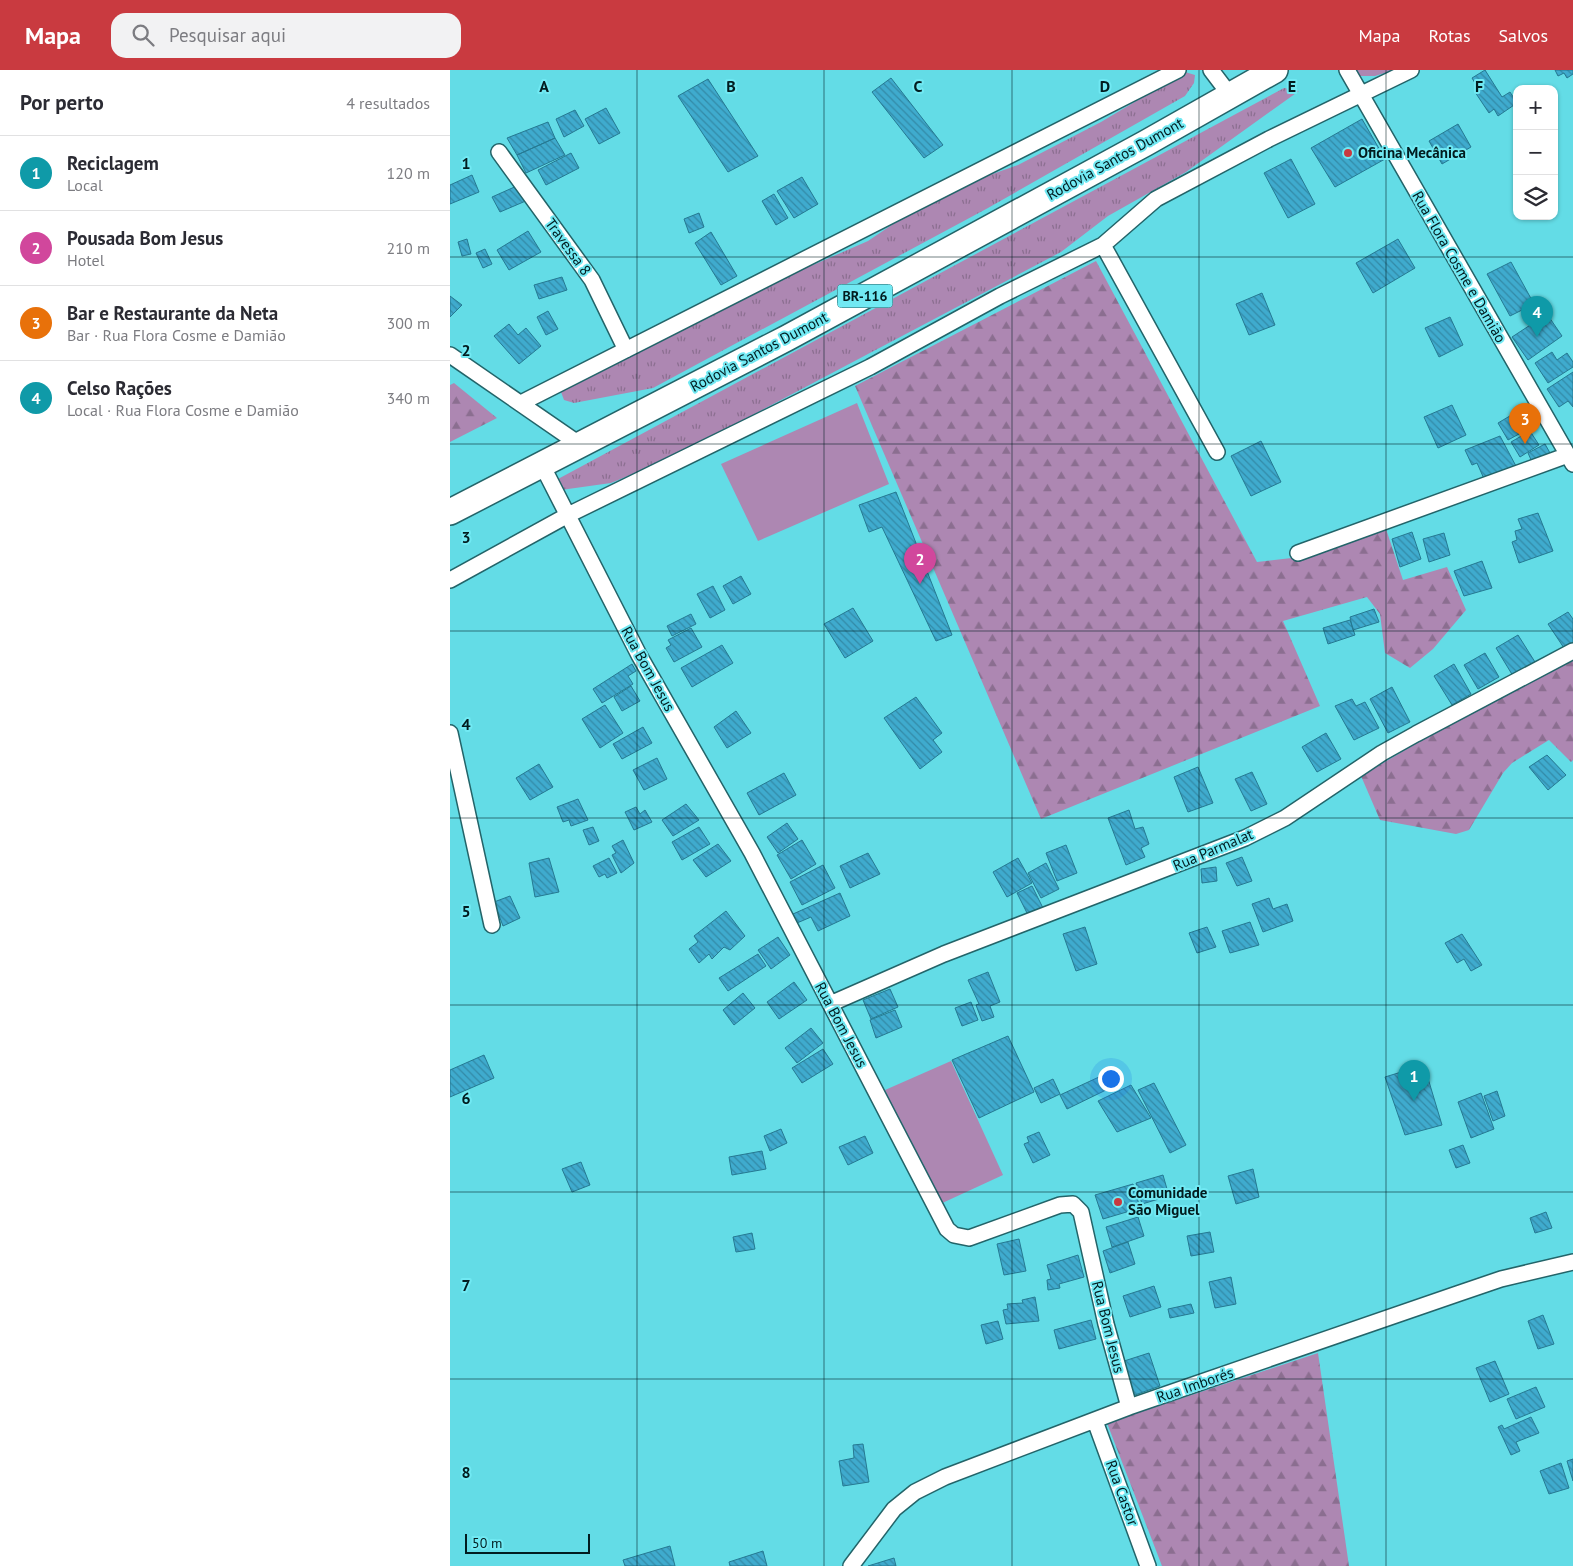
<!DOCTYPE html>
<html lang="pt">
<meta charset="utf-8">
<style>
:root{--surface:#fff;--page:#f2f2f3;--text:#2b2b33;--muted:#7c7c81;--line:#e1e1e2;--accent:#c93a40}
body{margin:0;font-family:"PT Sans",sans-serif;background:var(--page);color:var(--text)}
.controls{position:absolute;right:15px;top:15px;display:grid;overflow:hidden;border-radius:10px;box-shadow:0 1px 4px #0004}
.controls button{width:45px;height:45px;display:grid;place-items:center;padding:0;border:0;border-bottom:1px solid var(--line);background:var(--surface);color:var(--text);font:25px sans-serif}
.scale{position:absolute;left:15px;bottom:12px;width:125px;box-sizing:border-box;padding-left:5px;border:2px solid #021c1f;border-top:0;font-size:14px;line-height:18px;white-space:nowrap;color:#021c1f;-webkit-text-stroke:4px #71e9f3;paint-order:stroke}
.you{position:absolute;left:660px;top:1008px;width:18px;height:18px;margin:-12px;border:4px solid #fff;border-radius:50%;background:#1a73e8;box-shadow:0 0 0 8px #1a73e833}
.badge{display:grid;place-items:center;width:32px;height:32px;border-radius:50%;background:var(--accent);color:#fff;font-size:16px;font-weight:700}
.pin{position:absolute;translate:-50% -41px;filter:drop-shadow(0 1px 2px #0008)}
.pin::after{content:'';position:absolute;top:26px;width:18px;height:15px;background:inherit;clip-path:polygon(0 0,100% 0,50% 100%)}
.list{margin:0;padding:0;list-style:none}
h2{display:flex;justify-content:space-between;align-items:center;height:65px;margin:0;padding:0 20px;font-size:21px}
h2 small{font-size:16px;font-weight:400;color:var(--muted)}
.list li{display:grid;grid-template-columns:32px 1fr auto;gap:15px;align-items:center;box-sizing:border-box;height:75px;padding:0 20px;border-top:1px solid var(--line)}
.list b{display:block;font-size:19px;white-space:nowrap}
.list p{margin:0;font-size:16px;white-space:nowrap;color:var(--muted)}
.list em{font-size:16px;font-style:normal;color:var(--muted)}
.icon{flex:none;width:28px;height:28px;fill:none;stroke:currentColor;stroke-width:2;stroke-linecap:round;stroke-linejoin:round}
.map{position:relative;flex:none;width:1123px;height:1496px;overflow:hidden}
header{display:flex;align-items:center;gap:30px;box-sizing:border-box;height:70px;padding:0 25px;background:var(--accent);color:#fff}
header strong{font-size:24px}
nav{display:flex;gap:28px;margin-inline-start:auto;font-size:18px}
.search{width:350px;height:45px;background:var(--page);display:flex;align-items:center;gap:12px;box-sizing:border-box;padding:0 18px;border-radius:15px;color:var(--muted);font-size:19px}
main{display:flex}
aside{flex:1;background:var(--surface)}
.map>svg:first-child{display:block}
.grass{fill:url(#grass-tufts)}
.forest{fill:url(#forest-firs)}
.park{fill:#ad87b2}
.building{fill:url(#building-back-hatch);stroke:#257992}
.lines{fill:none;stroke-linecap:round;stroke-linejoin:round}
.minor-casing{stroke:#236469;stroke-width:18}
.trunk-casing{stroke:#236469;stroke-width:28}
.minor{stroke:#fff;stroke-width:15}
.trunk{stroke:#fff;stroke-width:25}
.grid{fill:none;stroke:#021c1f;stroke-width:1;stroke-opacity:0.55}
.poi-dot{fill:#c93a40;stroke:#71e9f3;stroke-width:2}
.labels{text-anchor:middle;stroke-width:4;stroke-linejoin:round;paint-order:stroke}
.shield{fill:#71e9f3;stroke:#235a5f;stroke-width:1}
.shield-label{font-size:14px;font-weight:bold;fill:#021c1f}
.poi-label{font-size:15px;font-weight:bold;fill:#021c1f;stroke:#71e9f3;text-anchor:start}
.street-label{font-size:15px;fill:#021c1f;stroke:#71e9f3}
.grid-label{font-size:16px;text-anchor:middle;font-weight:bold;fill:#021c1f;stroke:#71e9f3;stroke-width:4;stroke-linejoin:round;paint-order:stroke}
</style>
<header>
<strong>Mapa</strong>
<div class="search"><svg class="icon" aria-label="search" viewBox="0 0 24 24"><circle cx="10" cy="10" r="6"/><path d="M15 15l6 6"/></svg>Pesquisar aqui</div>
<nav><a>Mapa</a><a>Rotas</a><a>Salvos</a></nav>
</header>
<main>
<aside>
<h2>Por perto<small>4 resultados</small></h2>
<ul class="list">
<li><span class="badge" style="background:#0f9aa8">1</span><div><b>Reciclagem</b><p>Local</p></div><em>120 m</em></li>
<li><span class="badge" style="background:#d1479c">2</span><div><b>Pousada Bom Jesus</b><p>Hotel</p></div><em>210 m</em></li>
<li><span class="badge" style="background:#e8710a">3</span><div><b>Bar e Restaurante da Neta</b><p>Bar · Rua Flora Cosme e Damião</p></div><em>300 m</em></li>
<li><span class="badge" style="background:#0f9aa8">4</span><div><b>Celso Rações</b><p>Local · Rua Flora Cosme e Damião</p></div><em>340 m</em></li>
</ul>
</aside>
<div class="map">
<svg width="1123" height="1496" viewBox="0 0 1123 1496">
<defs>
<pattern id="grass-tufts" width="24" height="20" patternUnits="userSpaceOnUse" patternTransform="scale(1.25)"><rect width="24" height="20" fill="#ad87b2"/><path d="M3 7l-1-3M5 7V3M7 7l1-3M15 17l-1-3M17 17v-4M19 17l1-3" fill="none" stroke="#8b6e90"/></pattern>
<pattern id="forest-firs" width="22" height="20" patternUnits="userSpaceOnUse" patternTransform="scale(1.25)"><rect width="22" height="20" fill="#ad87b2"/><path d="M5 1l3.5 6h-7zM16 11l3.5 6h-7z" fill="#8b6e90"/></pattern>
<pattern id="building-back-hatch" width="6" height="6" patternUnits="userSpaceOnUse" patternTransform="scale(1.25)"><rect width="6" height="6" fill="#3fabce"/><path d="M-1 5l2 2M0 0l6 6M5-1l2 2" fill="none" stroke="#338aa7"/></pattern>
</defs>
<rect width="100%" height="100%" fill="#63dce6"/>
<path class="grass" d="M 901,0 L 944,0 L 925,6 L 905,6 Z
M 735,2 L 745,5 L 744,13 L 735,26 L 538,138 L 203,318 L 124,333 L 114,330 L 111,322 L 170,285 L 348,196 L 363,195 L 418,171 L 455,146 L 531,108 L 568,95 L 651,52 Z
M 834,18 L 849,21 L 736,102 L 658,146 L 611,182 L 221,388 L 161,413 L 111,420 L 107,414 L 108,409 Z"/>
<path class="forest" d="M 646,191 L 807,492 L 850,487 L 935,456 L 953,510 L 997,497 L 1016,540 L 983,579 L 960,598 L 935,583 L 930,544 L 917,527 L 833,551 L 870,636 L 591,749 L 405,316 Z
M 4,313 L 47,348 L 0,372 L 0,315 Z
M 1123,587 L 1123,690 L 1121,692 L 1099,670 L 1062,693 L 1053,703 L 1019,760 L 1006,764 L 930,750 L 911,706 L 1035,633 Z
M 868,1283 L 899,1496 L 712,1496 L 657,1353 Z"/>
<path class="park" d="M 407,333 L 439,414 L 308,471 L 271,394 Z
M 501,991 L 553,1105 L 488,1135 L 435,1020 Z"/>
<path class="building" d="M 1035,0 L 1052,27 L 1060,22 L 1067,33 L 1048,46 L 1044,39 L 1039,43 L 1025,22 L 1029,20 L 1022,8 Z
M 1105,0 L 1123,0 L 1123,4 L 1117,8 L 1114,3 L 1108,6 Z
M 441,8 L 493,75 L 474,88 L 422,22 Z
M 258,9 L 308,86 L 278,102 L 228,26 Z
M 156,38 L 170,63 L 149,74 L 135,49 Z
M 125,40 L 134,56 L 114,67 L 106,49 Z
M 912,49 L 935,89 L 885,117 L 861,78 Z
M 98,52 L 105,68 L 67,85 L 57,68 Z
M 1008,54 L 1021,77 L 992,94 L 979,71 Z
M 105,68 L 115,85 L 76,103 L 67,85 Z
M 121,83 L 129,98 L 96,115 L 88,100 Z
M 841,89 L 865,134 L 838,148 L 814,103 Z
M 22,105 L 29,122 L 0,134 L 0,115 Z
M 352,107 L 368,134 L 344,148 L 327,121 Z
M 69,115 L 78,130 L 50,142 L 42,127 Z
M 324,124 L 338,148 L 326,155 L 312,131 Z
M 249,143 L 254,157 L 239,163 L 234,149 Z
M 78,161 L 91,182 L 59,200 L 47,180 Z
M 261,162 L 287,206 L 271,215 L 245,173 Z
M 17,169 L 21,184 L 12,186 L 8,172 Z
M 948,169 L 965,198 L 923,223 L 906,193 Z
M 35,179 L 42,194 L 33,198 L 26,183 Z
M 1061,192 L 1084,234 L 1060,246 L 1037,204 Z
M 112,207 L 117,220 L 89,229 L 84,215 Z
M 812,223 L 825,255 L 799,265 L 786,234 Z
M 0,226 L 12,235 L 0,247 Z
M 98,241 L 108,259 L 96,265 L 87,247 Z
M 1097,244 L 1112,266 L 1078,290 L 1062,267 Z
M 1000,247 L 1013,275 L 989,287 L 975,258 Z
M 59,254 L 68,265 L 76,258 L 91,276 L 69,294 L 44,266 Z
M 1102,282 L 1107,290 L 1117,283 L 1123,292 L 1123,297 L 1098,313 L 1085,293 Z
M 1123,302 L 1123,337 L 1118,331 L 1109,337 L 1097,319 Z
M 1002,335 L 1016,365 L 988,378 L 974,347 Z
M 1070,340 L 1080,358 L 1058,370 L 1048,353 Z
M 1080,361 L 1089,375 L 1070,387 L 1061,372 Z
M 1050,366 L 1067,398 L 1035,411 L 1027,393 L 1022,395 L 1015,380 Z
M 811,371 L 831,412 L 801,426 L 781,386 Z
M 1095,374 L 1100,383 L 1082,392 L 1078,383 Z
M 446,422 L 502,565 L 486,571 L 432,457 L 419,462 L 409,435 Z
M 1088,443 L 1103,481 L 1069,493 L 1062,472 L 1067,470 L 1065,461 L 1072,459 L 1068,449 Z
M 962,462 L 971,489 L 950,497 L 942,469 Z
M 994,463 L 1000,485 L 979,492 L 973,469 Z
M 1032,491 L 1042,518 L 1014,526 L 1004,501 Z
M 291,506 L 301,524 L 283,534 L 273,516 Z
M 263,516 L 275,540 L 260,548 L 247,524 Z
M 403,538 L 423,571 L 395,588 L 374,554 Z
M 924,539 L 929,552 L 903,560 L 900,547 Z
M 1118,542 L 1123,549 L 1123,573 L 1114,578 L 1098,554 Z
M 241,544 L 246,554 L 222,566 L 217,556 Z
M 900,550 L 905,565 L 878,574 L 873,558 Z
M 241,558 L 252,577 L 224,592 L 216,578 L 221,575 L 218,570 Z
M 1068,565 L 1085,592 L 1063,606 L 1046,578 Z
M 272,575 L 283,593 L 242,617 L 231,598 Z
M 1035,583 L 1049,607 L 1028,619 L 1014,595 Z
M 182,594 L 186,601 L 178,606 L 183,614 L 152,633 L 143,619 Z
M 1004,594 L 1021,624 L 1002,635 L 984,606 Z
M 181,616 L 190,631 L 172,641 L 164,627 Z
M 942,617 L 960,652 L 938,663 L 920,629 Z
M 466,627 L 492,663 L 483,670 L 492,682 L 470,699 L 434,648 Z
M 902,629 L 906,636 L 915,632 L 929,658 L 904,670 L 885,636 Z
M 155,635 L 173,663 L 150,678 L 132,649 Z
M 286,641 L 301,663 L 277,678 L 264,657 Z
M 193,657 L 202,673 L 172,689 L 163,674 Z
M 876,663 L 891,689 L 867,702 L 852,677 Z
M 1097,685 L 1116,705 L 1098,720 L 1079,697 Z
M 207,688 L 217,709 L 194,720 L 183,700 Z
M 89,694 L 103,717 L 80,730 L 66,708 Z
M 748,697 L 763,733 L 738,742 L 724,707 Z
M 802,702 L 817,734 L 801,741 L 785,709 Z
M 334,703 L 346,725 L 309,745 L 297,723 Z
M 128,729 L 138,750 L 121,756 L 119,750 L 113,752 L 107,737 Z
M 236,734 L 249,750 L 223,766 L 212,750 Z
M 186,737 L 190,744 L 195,740 L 202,752 L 184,760 L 175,742 Z
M 679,740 L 685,759 L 693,757 L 699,774 L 691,778 L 695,787 L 676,795 L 658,748 Z
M 337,753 L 348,769 L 328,783 L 317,767 Z
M 143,757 L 149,771 L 139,775 L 133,760 Z
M 249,757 L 260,774 L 232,790 L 222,772 Z
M 173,770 L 184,793 L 171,803 L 162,785 L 166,783 L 162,776 Z
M 352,770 L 366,794 L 341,809 L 327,785 Z
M 268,774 L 281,791 L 256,807 L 243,790 Z
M 616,775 L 627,803 L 607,811 L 596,783 Z
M 418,783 L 430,804 L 400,818 L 390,796 Z
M 792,787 L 802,811 L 787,816 L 776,793 Z
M 99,788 L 109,822 L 85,827 L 79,793 Z
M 159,788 L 167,803 L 157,808 L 155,804 L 149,807 L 143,796 Z
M 568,788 L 582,813 L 557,827 L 543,802 Z
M 596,793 L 609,819 L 591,828 L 578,803 Z
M 373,795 L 385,818 L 352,835 L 340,812 Z
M 766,797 L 767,811 L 752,813 L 751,799 Z
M 582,816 L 593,838 L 578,845 L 567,823 Z
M 390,823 L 400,846 L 368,861 L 361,847 L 347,853 L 343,844 Z
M 60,826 L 70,848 L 53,856 L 44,832 Z
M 819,828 L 823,839 L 837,834 L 843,851 L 813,862 L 802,834 Z
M 276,841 L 295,866 L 280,880 L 274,877 L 262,889 L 259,884 L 249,893 L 239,879 L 248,872 L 244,866 Z
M 800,852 L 809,875 L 780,883 L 772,861 Z
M 635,857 L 647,894 L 626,901 L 613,864 Z
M 757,857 L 766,877 L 747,883 L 739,863 Z
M 1012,864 L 1032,895 L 1021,901 L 1014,889 L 1007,893 L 995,873 Z
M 328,867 L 340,885 L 321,899 L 308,880 Z
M 308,884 L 316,896 L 278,921 L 269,908 Z
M 538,902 L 550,932 L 540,936 L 544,947 L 532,951 L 526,935 L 529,934 L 518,910 Z
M 344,912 L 357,930 L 329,949 L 317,932 Z
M 440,919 L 448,937 L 421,949 L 413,930 Z
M 293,923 L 305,938 L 284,955 L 273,940 Z
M 521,932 L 528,950 L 512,956 L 505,938 Z
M 445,940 L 452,957 L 426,968 L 420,950 Z
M 361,958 L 373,973 L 347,993 L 335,978 Z
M 558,966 L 584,1022 L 529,1048 L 502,990 Z
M 373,979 L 383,994 L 352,1013 L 342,998 Z
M 34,985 L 44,1008 L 0,1027 L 0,1000 Z
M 974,995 L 992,1055 L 955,1065 L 935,1007 Z
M 668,1002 L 673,1012 L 660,1018 L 655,1008 Z
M 649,1007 L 656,1020 L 617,1039 L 610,1025 Z
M 603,1009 L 610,1024 L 591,1033 L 584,1018 Z
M 704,1013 L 736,1075 L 720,1083 L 688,1020 Z
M 681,1015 L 701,1048 L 667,1062 L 648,1031 Z
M 1047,1021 L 1055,1046 L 1043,1051 L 1034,1026 Z
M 1031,1023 L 1044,1059 L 1021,1068 L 1008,1032 Z
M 331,1059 L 337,1073 L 320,1081 L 314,1066 Z
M 589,1062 L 600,1085 L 583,1093 L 574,1074 L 579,1072 L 577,1067 Z
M 415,1066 L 423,1083 L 398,1095 L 389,1077 Z
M 1013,1075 L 1020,1093 L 1006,1098 L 999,1080 Z
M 312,1081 L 316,1099 L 282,1105 L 279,1087 Z
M 131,1092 L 140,1115 L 122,1122 L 112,1099 Z
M 803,1099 L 809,1127 L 786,1134 L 778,1106 Z
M 713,1105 L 719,1126 L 692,1134 L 686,1113 Z
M 683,1114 L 690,1138 L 653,1149 L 645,1125 Z
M 1096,1142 L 1102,1158 L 1085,1163 L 1080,1148 Z
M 688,1147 L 694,1166 L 662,1177 L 656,1157 Z
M 760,1162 L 764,1182 L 741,1186 L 737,1166 Z
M 302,1163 L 305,1179 L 286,1182 L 283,1167 Z
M 569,1169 L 576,1201 L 554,1205 L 547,1174 Z
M 678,1172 L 685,1194 L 660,1203 L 653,1181 Z
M 628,1185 L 634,1207 L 609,1214 L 610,1218 L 598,1220 L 597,1210 L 601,1209 L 597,1195 Z
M 781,1207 L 786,1234 L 765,1238 L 759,1212 Z
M 704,1216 L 711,1237 L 680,1247 L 673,1226 Z
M 585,1227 L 589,1251 L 556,1254 L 553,1240 L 558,1239 L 557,1234 L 573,1233 L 572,1230 Z
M 741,1234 L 744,1243 L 720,1248 L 718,1239 Z
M 1093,1245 L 1104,1274 L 1088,1279 L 1078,1251 Z
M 641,1250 L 646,1269 L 609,1279 L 604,1260 Z
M 548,1251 L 553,1269 L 536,1274 L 531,1255 Z
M 699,1283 L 710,1316 L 682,1326 L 671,1292 Z
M 1045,1291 L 1059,1324 L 1040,1332 L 1026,1298 Z
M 1086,1317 L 1095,1337 L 1066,1349 L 1057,1329 Z
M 1081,1347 L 1089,1363 L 1066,1372 L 1070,1381 L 1061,1385 L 1048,1357 L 1052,1355 L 1054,1359 Z
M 413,1374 L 419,1412 L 393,1416 L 389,1391 L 404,1388 L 403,1375 Z
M 1123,1389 L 1123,1411 L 1117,1391 Z
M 1111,1393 L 1119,1418 L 1099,1424 L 1090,1401 Z
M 220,1476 L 225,1496 L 175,1496 L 173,1490 Z
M 313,1481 L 317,1496 L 280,1496 L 279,1492 Z
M 444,1488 L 446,1496 L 418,1496 Z"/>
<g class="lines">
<g class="minor-casing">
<path id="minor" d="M 761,0 L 780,25
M 897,0 L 1123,394
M 49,82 L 142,210 L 176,280
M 653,175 L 767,382
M 0,285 L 129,374
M 71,333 L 728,0
M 91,393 L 189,585 L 302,783 L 497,1159 L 504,1165 L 519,1168 L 610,1135 L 623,1134 L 631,1142 L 656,1254 L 679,1337
M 848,483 L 1118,385
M 0,510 L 118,445 L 420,297 L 550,226 L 653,175 L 706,129 L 819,69 L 961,0
M 0,663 L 42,855
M 380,934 L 494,884 L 795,768 L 835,748 L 932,683 L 966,664 L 1123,581
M 645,1351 L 698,1496
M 401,1496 L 444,1439 L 465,1422 L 495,1407 L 679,1337 L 1007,1224 L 1051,1209 L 1123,1192"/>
</g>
<g class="trunk-casing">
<path id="trunk" d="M 0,442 L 337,268 L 696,73 L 825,0"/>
</g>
<use href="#minor" class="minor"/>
<use href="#trunk" class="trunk"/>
</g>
<path class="grid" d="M 187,0 L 187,1496M 374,0 L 374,1496M 562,0 L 562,1496M 749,0 L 749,1496M 936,0 L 936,1496M 0,187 L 1123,187M 0,374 L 1123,374M 0,561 L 1123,561M 0,748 L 1123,748M 0,935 L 1123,935M 0,1122 L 1123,1122M 0,1309 L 1123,1309"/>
<g class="poi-dot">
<circle cx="898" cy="83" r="5"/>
<circle cx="668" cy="1132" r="5"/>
</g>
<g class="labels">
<rect class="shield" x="387.5" y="214.5" width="55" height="23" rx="4"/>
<g class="shield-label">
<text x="415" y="231">BR-116</text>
</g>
<g class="poi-label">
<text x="908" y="88">Oficina Mecânica</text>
<text x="678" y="1128">Comunidade<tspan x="678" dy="17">São Miguel</tspan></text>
</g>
<g class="street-label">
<text transform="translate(665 89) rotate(-29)" y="5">Rodovia Santos Dumont</text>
<text transform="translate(118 177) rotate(54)" y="5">Travessa 8</text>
<text transform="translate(1009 197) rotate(60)" y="5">Rua Flora Cosme e Damião</text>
<text transform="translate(309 282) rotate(-28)" y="5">Rodovia Santos Dumont</text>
<text transform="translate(198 599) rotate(61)" y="5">Rua Bom Jesus</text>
<text transform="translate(763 780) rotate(-23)" y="5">Rua Parmalat</text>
<text transform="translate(391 955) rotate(62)" y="5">Rua Bom Jesus</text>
<text transform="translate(658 1257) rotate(76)" y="5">Rua Bom Jesus</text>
<text transform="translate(745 1315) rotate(-19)" y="5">Rua Imborés</text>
<text transform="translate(672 1423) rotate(70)" y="5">Rua Castor</text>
</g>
</g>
<g class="grid-label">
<text x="94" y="22">A</text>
<text x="281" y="22">B</text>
<text x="468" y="22">C</text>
<text x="655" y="22">D</text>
<text x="842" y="22">E</text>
<text x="1029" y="22">F</text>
<text x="16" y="99">1</text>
<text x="16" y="286">2</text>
<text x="16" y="473">3</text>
<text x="16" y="660">4</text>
<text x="16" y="847">5</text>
<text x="16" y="1034">6</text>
<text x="16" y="1221">7</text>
<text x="16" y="1408">8</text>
</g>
</svg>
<div class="controls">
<button>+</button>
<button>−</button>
<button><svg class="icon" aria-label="layers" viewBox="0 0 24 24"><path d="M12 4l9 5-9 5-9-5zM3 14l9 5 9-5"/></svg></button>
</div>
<div class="scale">50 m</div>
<div class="you"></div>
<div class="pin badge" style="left:964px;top:1031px;background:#0f9aa8">1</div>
<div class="pin badge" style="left:470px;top:514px;background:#d1479c">2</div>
<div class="pin badge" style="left:1075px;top:374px;background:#e8710a">3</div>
<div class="pin badge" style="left:1087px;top:267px;background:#0f9aa8">4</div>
</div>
</main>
